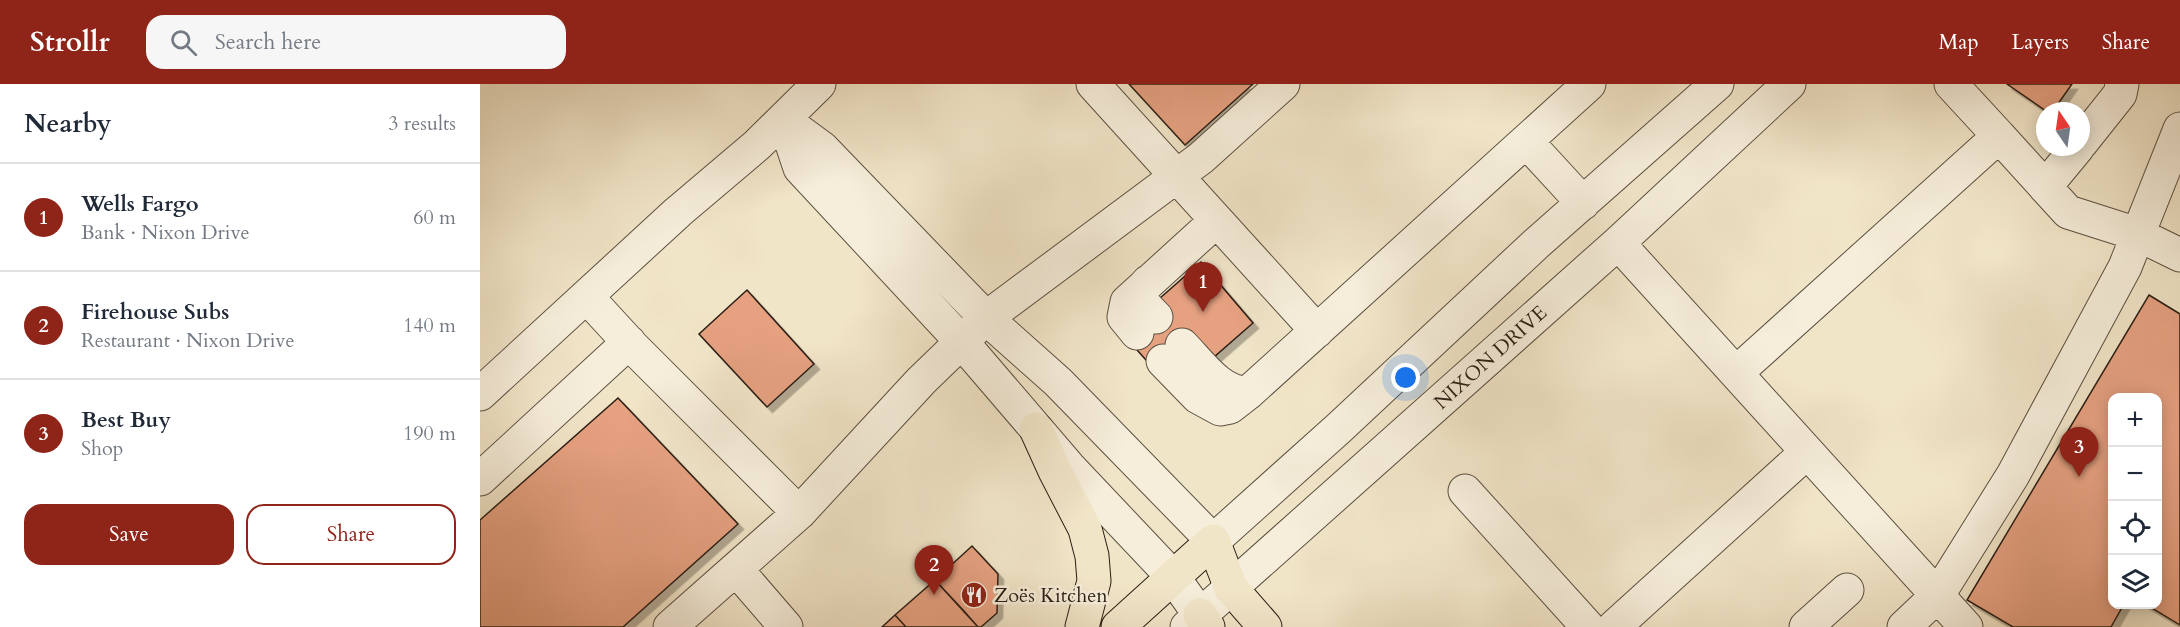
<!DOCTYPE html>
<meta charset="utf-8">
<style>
:root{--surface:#fff;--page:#f6f6f7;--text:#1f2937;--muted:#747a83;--line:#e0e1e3;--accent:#8f2418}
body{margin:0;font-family:Cardo,serif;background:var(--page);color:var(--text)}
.controls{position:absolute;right:18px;bottom:18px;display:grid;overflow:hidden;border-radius:12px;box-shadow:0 3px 15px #0003}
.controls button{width:54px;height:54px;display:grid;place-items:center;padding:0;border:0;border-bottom:2px solid var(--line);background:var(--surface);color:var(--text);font:30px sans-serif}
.compass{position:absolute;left:1556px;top:18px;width:54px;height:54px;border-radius:50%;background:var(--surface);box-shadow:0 3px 15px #0003;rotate:347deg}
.you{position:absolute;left:926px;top:294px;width:21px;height:21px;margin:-15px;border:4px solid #fff;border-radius:50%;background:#1a73e8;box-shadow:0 0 0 9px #1a73e833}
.badge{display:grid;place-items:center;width:39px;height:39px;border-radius:50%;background:var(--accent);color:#fff;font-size:20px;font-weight:700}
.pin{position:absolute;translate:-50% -50px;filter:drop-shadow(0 2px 3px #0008)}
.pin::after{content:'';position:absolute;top:32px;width:21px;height:18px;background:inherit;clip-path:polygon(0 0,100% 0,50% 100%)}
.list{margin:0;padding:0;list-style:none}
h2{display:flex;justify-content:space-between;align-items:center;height:78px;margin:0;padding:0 24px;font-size:26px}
h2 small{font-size:20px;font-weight:400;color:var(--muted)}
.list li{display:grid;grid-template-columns:39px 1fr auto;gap:18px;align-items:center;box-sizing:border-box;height:108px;padding:0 24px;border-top:2px solid var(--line)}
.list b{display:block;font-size:22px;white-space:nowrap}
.list p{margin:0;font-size:20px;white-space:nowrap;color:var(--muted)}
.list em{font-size:20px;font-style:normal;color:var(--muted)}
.actions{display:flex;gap:12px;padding:18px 24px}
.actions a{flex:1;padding:14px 0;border:2px solid var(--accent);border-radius:18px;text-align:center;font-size:21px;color:var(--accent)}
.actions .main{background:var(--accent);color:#fff}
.icon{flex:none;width:33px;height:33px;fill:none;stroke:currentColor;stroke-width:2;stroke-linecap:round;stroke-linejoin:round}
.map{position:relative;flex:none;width:1700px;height:543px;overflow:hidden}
header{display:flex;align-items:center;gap:36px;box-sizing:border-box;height:84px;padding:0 30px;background:var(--accent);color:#fff}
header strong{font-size:28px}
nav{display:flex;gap:33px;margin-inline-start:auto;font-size:21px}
.search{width:420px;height:54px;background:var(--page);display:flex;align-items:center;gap:15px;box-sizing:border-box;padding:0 21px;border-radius:18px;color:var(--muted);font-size:22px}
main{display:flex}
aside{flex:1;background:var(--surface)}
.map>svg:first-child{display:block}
.building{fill:#e6a181;stroke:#2b1e14;stroke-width:1.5;filter:url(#shadow)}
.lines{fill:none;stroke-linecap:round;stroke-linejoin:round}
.minor-casing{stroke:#5c5041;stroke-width:35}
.major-casing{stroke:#2b1e14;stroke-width:35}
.highway-casing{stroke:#2b1e14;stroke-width:35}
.minor{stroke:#f6eedb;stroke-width:33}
.major{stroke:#f1e5c8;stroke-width:33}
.highway{stroke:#f1e5c8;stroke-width:33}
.labels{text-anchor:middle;stroke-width:5;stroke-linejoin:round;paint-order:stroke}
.street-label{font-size:20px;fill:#2b1e14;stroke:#f6eedb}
.poi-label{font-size:20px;fill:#2b1e14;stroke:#f6eedb;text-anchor:start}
</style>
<header>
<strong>Strollr</strong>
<div class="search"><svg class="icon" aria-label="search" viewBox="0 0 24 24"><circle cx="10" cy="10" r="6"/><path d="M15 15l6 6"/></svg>Search here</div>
<nav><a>Map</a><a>Layers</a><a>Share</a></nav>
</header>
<main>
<aside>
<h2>Nearby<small>3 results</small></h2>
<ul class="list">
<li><span class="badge">1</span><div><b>Wells Fargo</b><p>Bank · Nixon Drive</p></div><em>60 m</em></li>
<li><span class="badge">2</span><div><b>Firehouse Subs</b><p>Restaurant · Nixon Drive</p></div><em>140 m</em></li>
<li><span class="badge">3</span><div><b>Best Buy</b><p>Shop</p></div><em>190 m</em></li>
</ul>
<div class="actions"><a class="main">Save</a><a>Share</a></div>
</aside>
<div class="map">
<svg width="1700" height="543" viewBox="0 0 1700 543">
<defs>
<filter id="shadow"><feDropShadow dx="5.5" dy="5.5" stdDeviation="0" flood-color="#0004"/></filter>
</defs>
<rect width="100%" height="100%" fill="#f1e5c8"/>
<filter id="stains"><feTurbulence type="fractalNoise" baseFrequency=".00333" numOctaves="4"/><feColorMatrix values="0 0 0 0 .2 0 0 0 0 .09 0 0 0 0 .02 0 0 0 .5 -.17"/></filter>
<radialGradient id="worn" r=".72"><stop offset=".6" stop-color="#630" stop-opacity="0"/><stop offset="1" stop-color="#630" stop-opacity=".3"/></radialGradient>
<path class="building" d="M 649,0 L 773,0 L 705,61 Z
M 1527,0 L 1592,0 L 1573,27 L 1566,27 Z
M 721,178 L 773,239 L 734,273 L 674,285 L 649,257 L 679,215 Z
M 267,206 L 334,280 L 287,323 L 219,250 Z
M 1669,211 L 1700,230 L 1700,541 L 1665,520 L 1678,520 L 1678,314 L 1632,314 L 1632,520 L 1644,520 L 1631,543 L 1533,543 L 1487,516 Z
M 138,314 L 258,440 L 143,543 L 0,543 L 0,436 Z
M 492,462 L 518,490 L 517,529 L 501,543 L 498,543 L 455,496 Z
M 455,496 L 484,527 L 498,543 L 426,543 L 415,531 Z
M 415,531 L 426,543 L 402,543 Z"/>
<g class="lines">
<g class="minor-casing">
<path id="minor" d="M 613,0 L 837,247
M 1471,0 L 1519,52
M 304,36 L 342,64 L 506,234 L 578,298 L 733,457 L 859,344 L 1057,159 L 1237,0
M 304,36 L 320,84 L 481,257 L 589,383 L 693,493 L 720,531
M 1046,57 L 1103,119
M 1601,59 L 1640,10 L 1642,0
M 1565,103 L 1598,63
M 1138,159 L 1486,543
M 668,198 C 654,212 664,221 676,233
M 107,213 L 153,263 L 319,429
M 657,249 L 644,233 L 647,218 L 736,137
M 702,261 C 720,279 740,310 768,309 L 1109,0
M 683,277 L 718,313 L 740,325 L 750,323 L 768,309
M 1256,289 L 1519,52 L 1588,128 L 1657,150 L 1700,171
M 0,310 L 198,128 L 277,61 L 339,0
M 0,395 L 149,258
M 985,407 L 1108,543
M 256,485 L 306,543
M 190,543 L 319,429 L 441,297 L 506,234 L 721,74 L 803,0
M 707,543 L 1138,159 L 1309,0
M 1134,543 L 1327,368
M 1326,543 L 1367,506
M 1424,543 L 1458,511 L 1533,391 L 1645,183 L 1700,45"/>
</g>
<g class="major-casing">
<path id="major" d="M 556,345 L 575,387 L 605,445 L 612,472 L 614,497 L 602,543
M 638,543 L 733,457 L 751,504"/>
</g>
<g class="highway-casing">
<path id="highway" d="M 751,504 L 785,543
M 720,531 L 728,543"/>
</g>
<use href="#minor" class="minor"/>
<use href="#major" class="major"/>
<use href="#highway" class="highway"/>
</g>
<defs>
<g id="restaurant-disc" transform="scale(1.35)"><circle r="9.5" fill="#8f2418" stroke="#f6eedb"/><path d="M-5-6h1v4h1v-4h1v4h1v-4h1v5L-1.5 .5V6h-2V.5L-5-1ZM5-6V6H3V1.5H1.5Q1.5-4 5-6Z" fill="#fff"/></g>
</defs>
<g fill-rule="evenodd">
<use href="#restaurant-disc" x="494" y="511"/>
</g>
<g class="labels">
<g class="street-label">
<text transform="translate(1010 273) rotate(-42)" y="7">NIXON DRIVE</text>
</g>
<g class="poi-label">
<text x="514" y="518">Zoës Kitchen</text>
</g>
</g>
<rect width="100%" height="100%" filter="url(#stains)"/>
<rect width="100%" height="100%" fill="url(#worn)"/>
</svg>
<div class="controls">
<button>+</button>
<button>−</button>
<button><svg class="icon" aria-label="locate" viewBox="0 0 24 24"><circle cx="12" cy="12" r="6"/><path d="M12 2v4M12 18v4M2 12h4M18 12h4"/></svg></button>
<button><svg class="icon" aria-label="layers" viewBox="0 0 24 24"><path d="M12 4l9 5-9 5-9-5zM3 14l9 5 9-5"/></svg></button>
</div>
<svg class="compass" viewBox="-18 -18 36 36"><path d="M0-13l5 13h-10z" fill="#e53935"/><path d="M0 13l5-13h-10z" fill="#747a83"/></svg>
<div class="you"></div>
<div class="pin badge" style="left:723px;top:228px">1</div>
<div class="pin badge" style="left:454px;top:511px">2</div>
<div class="pin badge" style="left:1599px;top:393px">3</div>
</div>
</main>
